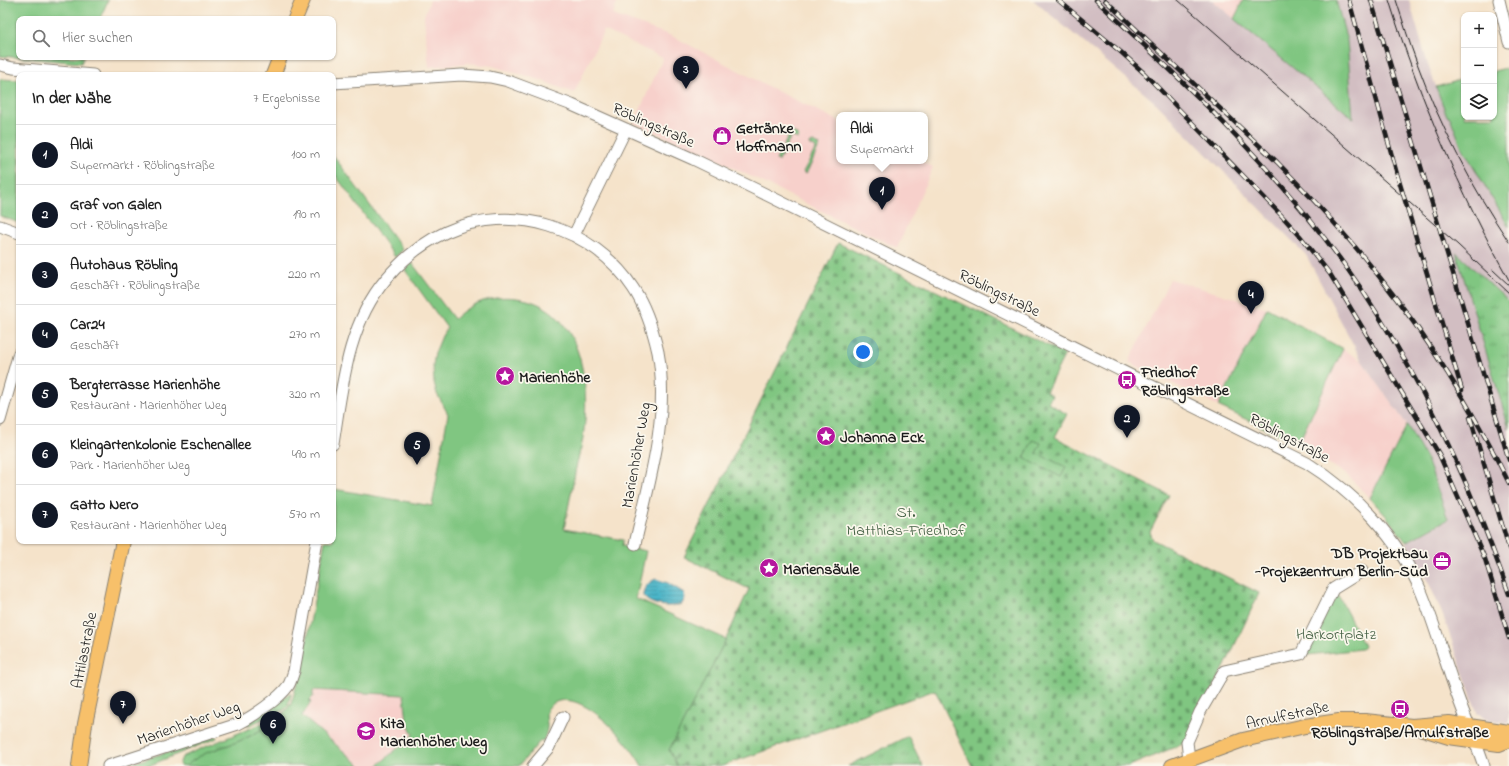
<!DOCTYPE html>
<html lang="de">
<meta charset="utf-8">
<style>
:root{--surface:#fff;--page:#f2f2f2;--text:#222;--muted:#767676;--line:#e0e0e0;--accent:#111827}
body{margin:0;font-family:"Indie Flower",sans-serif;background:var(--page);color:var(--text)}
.controls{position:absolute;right:12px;top:12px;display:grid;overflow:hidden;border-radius:8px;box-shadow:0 1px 3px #0004}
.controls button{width:36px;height:36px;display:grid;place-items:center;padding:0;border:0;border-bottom:1px solid var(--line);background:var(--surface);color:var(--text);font:20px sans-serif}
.you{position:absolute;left:863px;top:352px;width:14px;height:14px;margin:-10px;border:3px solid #fff;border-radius:50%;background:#1a73e8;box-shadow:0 0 0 6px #1a73e833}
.badge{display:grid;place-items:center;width:26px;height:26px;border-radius:50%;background:var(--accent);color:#fff;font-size:13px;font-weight:700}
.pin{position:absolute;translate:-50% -33px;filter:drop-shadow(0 1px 2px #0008)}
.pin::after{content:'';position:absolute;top:21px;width:14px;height:12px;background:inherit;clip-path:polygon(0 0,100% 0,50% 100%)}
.popup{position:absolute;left:836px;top:112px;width:92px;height:52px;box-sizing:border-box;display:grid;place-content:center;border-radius:8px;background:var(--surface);filter:drop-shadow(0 1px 3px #0005);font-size:13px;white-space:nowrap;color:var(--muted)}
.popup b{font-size:15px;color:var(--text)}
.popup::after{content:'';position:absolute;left:50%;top:100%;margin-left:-8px;border:8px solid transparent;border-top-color:var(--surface)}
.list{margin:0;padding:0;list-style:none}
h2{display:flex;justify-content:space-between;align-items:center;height:52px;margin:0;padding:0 16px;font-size:17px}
h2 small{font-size:13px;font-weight:400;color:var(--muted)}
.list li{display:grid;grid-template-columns:26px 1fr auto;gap:12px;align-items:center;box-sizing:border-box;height:60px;padding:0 16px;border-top:1px solid var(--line)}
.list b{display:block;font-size:15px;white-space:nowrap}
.list p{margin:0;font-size:13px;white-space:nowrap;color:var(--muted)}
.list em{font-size:13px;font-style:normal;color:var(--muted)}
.icon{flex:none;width:22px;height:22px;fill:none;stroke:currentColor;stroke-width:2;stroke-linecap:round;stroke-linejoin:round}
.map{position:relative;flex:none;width:1509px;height:766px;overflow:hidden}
.search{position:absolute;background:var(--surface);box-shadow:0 1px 3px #0004;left:16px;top:16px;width:320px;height:44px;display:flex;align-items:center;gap:10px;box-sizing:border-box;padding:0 14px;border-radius:8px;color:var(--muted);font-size:15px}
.panel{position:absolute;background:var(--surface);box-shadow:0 1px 3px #0004;left:16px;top:72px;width:320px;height:472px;border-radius:8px}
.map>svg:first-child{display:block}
.built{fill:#f7d0cb}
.railway{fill:#d2bec2}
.grass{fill:url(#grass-tufts);stroke:#4e714e}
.cemetery{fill:url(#cemetery-stones);stroke:#4e714e}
.green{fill:#80c681;stroke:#4e714e}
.water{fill:url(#water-rules);stroke:#346972}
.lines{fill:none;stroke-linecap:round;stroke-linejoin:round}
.minor-casing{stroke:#888073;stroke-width:13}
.major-casing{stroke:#888073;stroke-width:16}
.minor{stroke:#fff;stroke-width:11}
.major{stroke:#f7c06b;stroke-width:14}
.tram{stroke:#1c1c1c;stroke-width:1}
.rail-casing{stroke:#1c1c1c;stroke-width:4.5}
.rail{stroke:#fbf7ec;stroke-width:3;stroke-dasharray:9;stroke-linecap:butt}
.labels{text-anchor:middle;stroke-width:3.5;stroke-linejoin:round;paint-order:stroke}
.street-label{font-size:16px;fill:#1c1c1c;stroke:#fbf7ec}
.poi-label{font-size:16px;font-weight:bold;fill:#1c1c1c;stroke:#fbf7ec;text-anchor:start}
.park-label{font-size:16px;fill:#446044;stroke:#fbf7ec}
</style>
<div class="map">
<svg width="1509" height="766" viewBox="0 0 1509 766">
<defs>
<pattern id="grass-tufts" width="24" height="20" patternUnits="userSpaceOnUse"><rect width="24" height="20" fill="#80c681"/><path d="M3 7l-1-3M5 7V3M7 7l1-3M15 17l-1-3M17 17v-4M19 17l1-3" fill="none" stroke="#68a069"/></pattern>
<pattern id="cemetery-stones" width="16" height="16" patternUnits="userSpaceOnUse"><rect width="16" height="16" fill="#80c681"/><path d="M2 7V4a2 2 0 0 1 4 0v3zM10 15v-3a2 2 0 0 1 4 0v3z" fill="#68a069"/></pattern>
<pattern id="water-rules" width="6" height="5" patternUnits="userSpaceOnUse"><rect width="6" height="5" fill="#4cb6c9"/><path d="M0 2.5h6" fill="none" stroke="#3e93a2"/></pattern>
</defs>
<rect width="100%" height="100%" fill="#fbf7ec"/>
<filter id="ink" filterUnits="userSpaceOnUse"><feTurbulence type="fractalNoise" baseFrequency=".025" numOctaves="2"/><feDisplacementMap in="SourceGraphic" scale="8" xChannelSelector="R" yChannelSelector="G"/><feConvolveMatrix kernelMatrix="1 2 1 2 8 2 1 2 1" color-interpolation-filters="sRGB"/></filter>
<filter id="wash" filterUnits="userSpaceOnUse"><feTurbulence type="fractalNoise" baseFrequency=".012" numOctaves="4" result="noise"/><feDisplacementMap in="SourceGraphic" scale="16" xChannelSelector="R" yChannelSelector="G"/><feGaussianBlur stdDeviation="0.9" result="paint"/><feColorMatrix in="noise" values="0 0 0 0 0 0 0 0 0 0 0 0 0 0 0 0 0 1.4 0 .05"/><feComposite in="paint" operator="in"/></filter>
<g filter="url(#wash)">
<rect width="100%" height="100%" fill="#f5e3ca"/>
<path class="built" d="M 430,0 L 618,0 L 613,15 L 672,36 L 781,93 L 839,121 L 839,161 L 920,161 L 933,167 L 897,248 L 707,155 L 634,123 L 663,58 L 604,30 L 574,93 L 540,80 L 493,66 L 468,63 L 429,67 L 424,16 Z
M 1212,0 L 1243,0 L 1234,19 Z
M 1170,279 L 1267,308 L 1218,406 L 1129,362 Z
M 1343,349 L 1362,361 L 1407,425 L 1370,498 L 1347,475 L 1298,444 Z
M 313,690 L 404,695 L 407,721 L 413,735 L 377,766 L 361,766 L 302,716 L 311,702 L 309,701 L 311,698 Z"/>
<path class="railway" d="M 1033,0 L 1212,0 L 1353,118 L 1347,41 L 1336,0 L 1409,0 L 1428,65 L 1447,116 L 1450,117 L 1461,145 L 1509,227 L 1509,302 L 1457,253 L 1509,428 L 1509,723 L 1485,719 L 1477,712 L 1442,613 L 1427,579 L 1406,542 L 1448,519 L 1428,462 L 1407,425 L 1362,361 L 1306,255 L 1157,104 Z"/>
<path class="grass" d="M 791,131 L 796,134 L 799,138 L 798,139 L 791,136 L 779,161 L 776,160 Z
M 813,142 L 820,145 L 806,174 L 803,172 L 816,148 L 809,144 Z
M 1456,252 L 1509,302 L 1509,428 Z
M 290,693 L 291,694 L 288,705 L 284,710 L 247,726 L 246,724 Z
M 282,715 L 288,719 C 271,722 258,733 242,740 C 221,749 205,750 186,766 L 179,765 L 182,757 L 193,752 Z
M 216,736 L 217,738 L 148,766 L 130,766 L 130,764 Z
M 908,736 L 923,766 L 848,766 Z"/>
<path class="cemetery" d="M 838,243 L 1065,354 L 1046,392 L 1052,395 L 1048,403 L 1067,414 L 1055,437 L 1169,495 L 1150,532 L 1153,540 L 1259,593 L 1224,668 L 1185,743 L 1129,766 L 972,766 L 935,690 L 722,766 L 677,766 L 669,750 L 726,639 L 749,589 L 684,557 Z"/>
<path class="green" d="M 0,0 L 108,0 L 100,19 L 19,19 L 19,57 L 84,57 L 81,63 L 0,56 Z
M 1243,0 L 1336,0 L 1347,41 L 1353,118 L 1234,19 Z
M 1506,68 L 1509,77 L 1509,227 L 1461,145 L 1450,117 L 1447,116 L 1436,87 L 1464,79 L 1464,117 L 1494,117 L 1494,71 Z
M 0,79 L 19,80 L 19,223 L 0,216 Z
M 333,155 L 403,250 L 395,257 L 333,172 Z
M 412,263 L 454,319 C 474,300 499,293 527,300 C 581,314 590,383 584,430 C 583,441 580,452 577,463 C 573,485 568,507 564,529 L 623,540 L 622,546 L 646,551 L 636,599 L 726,639 L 669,750 L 677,766 L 642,766 C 631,744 577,681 550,706 C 543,712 548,721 547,729 C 546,734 545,737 543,741 L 541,740 L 519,766 L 377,766 L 413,735 L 407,721 L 404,695 L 313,690 L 313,697 L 309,701 L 311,702 L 302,716 L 361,766 L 186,766 C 204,750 221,749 242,740 C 258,733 270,722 287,719 L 282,715 L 291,704 L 302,667 L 325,541 L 333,541 L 334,489 L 432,506 L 448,414 L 437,394 L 434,382 L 433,365 L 435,353 L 442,336 L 447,328 L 405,270 Z
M 1267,308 L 1343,349 L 1298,444 L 1218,406 Z
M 1407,425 L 1428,462 L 1448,519 L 1406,542 L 1387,517 L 1370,498 Z
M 1033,440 L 1041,443 L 1036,453 L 1066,467 L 1061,477 L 1024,458 Z
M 1338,595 L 1364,646 L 1362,649 L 1308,655 L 1307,648 L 1334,597 Z"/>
<path class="water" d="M 656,579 L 668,583 L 684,593 L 685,598 L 682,604 C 670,608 650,606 643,596 C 643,588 648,582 656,579 Z"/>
</g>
<g filter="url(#ink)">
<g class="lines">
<g class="minor-casing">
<path id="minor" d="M 1499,0 L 1509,42
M 0,65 L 13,68 L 93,75
M 333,83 L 462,75 L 490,77 L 508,81 L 572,105 L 693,159 L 757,190 L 1307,463 C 1355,493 1398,538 1421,591 C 1434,622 1443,655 1454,686 C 1463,713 1475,739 1484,766
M 0,226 L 19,233
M 574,235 L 626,129
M 0,420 L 19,353
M 333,444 C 342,388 347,325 386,279 C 402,260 422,243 446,232 C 512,202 593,227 633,288 C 646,307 653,330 658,352 C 670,416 649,482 635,544
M 1189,759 L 1187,742 L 1200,712 L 1224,671 L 1301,654 L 1333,589 L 1362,571
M 108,766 L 238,724 C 252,717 279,699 288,686 C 291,682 292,676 294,671 L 317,541
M 533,766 L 549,747 L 563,717"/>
</g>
<g class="major-casing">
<path id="major" d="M 295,19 L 303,0
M 273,75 L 280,57
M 1420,728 L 1449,737 L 1499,744 L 1509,740
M 79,766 L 85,724 L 123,541
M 1172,766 L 1243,740 L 1305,726 L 1339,721 L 1365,721 L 1412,726 L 1449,723 L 1509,732"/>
</g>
<use href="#minor" class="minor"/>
<use href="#major" class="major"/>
<path class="tram" d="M 1178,0 L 1458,245 L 1509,293
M 1389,0 C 1419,97 1460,192 1509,280
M 1396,0 C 1403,21 1409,42 1417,63 C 1440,126 1472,187 1509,242
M 1493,270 L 1509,285"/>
<g class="rail-casing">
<path id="rail" d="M 1058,0 L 1122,53 L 1144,73 L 1281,215 L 1300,236 L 1330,274 L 1439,454 L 1485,559 L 1509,638
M 1096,0 C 1191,88 1286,178 1360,287 C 1424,383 1471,485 1509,594
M 1105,0 L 1277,162 C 1312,198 1347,235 1378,275 C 1429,339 1473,410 1509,483
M 1349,0 L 1397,174 L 1462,390
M 1371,0 L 1509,460
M 1470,417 L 1509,548"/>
</g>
<use href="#rail" class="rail"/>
</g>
</g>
<defs>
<g id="shop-disc" transform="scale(1)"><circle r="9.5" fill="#b5179e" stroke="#fbf7ec"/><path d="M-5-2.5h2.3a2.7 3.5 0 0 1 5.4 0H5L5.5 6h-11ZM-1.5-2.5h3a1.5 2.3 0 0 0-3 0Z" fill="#fff"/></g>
<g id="sight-disc" transform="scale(1)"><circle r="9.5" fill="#b5179e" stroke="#fbf7ec"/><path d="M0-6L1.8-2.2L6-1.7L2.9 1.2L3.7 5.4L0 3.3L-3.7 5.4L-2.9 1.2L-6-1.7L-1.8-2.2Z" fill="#fff"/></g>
<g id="bus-disc" transform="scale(1)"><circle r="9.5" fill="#b5179e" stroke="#fbf7ec"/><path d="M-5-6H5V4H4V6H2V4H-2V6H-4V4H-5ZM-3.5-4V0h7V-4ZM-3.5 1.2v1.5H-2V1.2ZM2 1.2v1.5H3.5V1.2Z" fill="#fff"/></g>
<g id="office-disc" transform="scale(1)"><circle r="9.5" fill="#b5179e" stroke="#fbf7ec"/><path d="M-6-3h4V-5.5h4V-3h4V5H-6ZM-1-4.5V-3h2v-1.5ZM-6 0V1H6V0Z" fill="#fff"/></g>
<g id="school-disc" transform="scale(1)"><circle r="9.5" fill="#b5179e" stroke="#fbf7ec"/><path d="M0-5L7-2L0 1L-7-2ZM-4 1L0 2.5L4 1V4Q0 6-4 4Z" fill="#fff"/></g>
</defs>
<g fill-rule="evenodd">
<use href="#shop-disc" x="722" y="136"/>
<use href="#sight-disc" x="505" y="376"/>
<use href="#bus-disc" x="1127" y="380"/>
<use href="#sight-disc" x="826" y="436"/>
<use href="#office-disc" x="1442" y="561"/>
<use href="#sight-disc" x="769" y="568"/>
<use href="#bus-disc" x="1400" y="709"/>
<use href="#school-disc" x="366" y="731"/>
</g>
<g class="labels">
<g class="street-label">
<text transform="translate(654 124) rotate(24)" y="6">Röblingstraße</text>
<text transform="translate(1000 292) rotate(26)" y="6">Röblingstraße</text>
<text transform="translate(1290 437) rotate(28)" y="6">Röblingstraße</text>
<text transform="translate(635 455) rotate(-80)" y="6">Marienhöher Weg</text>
<text transform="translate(83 650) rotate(-79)" y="6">Attilastraße</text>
<text transform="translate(1287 714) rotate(-12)" y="6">Arnulfstraße</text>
<text transform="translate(188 722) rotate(-19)" y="6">Marienhöher Weg</text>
</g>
<g class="poi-label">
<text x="736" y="133">Getränke<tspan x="736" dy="18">Hoffmann</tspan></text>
<text x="1141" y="377">Friedhof<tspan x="1141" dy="18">Röblingstraße</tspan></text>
<text x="519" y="382">Marienhöhe</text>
<text x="840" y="442">Johanna Eck</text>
<text x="1428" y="558" text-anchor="end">DB Projektbau<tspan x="1428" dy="18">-Projekzentrum Berlin-Süd</tspan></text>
<text x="783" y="574">Mariensäule</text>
<text x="380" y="728">Kita<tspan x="380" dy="18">Marienhöher Weg</tspan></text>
<text x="1400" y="737" text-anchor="middle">Röblingstraße/Arnulfstraße</text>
</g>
<g class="park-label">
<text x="906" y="517">St.<tspan x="906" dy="18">Matthias-Friedhof</tspan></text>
<text x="1336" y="639">Harkortplatz</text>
</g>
</g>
</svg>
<div class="controls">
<button>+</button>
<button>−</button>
<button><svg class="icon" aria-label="layers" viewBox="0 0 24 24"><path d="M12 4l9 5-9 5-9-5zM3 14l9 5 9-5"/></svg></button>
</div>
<div class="you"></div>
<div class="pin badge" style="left:882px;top:210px">1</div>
<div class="popup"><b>Aldi</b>Supermarkt</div>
<div class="pin badge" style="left:1127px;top:438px">2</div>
<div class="pin badge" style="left:686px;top:89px">3</div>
<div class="pin badge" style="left:1251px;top:314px">4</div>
<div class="pin badge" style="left:417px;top:465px">5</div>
<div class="pin badge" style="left:273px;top:744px">6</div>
<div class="pin badge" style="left:123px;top:724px">7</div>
<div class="search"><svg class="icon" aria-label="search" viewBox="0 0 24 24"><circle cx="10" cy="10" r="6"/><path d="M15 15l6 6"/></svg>Hier suchen</div>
<section class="panel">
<h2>In der Nähe<small>7 Ergebnisse</small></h2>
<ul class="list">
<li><span class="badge">1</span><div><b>Aldi</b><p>Supermarkt · Röblingstraße</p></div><em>100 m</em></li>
<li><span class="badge">2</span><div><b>Graf von Galen</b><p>Ort · Röblingstraße</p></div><em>190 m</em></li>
<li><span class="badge">3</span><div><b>Autohaus Röbling</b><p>Geschäft · Röblingstraße</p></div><em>220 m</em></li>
<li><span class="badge">4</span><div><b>Car24</b><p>Geschäft</p></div><em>270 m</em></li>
<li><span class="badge">5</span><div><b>Bergterrasse Marienhöhe</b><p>Restaurant · Marienhöher Weg</p></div><em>320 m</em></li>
<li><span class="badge">6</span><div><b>Kleingartenkolonie Eschenallee</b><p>Park · Marienhöher Weg</p></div><em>490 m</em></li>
<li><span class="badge">7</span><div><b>Gatto Nero</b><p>Restaurant · Marienhöher Weg</p></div><em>570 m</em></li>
</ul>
</section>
</div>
